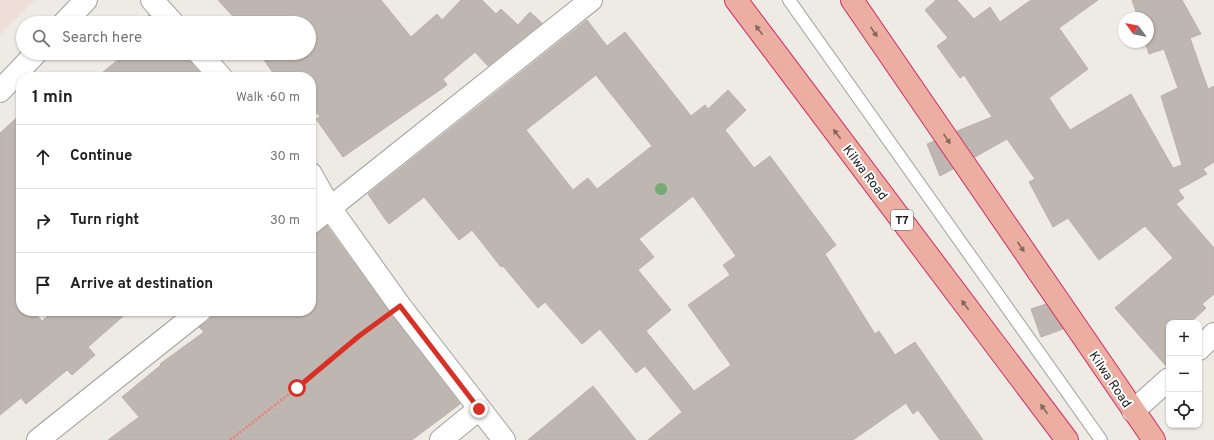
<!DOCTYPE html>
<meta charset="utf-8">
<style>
:root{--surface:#fff;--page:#f2f2f2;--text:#222;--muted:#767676;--line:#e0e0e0}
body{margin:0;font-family:Overpass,sans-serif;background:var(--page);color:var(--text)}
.controls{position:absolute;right:12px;bottom:12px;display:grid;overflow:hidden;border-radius:8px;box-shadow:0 1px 3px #0004}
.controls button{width:36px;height:36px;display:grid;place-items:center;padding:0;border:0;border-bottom:1px solid var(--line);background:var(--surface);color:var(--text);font:20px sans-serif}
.compass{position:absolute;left:1118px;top:12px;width:36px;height:36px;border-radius:50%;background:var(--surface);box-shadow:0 1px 3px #0004;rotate:303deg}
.stop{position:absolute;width:12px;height:12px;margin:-9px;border:3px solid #d93025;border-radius:50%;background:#fff}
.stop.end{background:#d93025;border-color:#fff;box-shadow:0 1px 4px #0008}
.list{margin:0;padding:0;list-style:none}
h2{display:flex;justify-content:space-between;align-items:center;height:52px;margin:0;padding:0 16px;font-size:17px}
h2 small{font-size:13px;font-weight:400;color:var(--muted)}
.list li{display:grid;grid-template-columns:26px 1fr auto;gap:12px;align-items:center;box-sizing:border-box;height:64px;padding:0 16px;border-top:1px solid var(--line)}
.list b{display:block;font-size:15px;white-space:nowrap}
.list em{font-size:13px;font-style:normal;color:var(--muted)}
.icon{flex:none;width:22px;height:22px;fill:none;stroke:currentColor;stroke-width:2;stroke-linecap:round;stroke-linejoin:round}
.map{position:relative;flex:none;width:1214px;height:440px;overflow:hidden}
.search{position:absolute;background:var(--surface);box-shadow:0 1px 3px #0004;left:16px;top:16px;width:300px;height:44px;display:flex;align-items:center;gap:10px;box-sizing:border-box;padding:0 14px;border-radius:22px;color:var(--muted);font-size:15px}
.panel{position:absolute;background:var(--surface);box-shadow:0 1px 3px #0004;left:16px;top:72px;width:300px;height:244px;border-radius:16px}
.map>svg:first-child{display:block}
.military{fill:#efddd7}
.building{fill:#beb6b0;stroke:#beb1a7;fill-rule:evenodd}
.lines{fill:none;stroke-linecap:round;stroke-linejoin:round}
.service-casing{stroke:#a1a1a1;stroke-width:14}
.minor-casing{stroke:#a1a1a1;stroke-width:24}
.trunk-casing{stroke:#ce2e6a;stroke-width:24}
.path{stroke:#f17a71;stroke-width:2.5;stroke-dasharray:2 2;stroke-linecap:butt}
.service{stroke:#fff;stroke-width:12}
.minor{stroke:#fff;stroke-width:22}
.trunk{stroke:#ecaea0;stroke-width:22}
.tree{fill:#75aa73}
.oneway{fill:#84665e}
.route{stroke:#d93025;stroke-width:5}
.labels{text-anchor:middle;stroke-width:4;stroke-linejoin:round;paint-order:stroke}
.shield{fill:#fff;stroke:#616161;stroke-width:1}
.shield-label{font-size:12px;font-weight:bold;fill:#1d1d1d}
.street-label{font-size:13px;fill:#1d1d1d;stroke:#fff}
</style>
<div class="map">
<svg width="1214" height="440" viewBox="0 0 1214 440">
<rect width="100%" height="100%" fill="#eeeae4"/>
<path class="military" d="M 0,0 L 35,0 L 0,35 Z"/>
<path class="building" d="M 218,0 L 381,0 L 411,37 L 437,14 L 442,20 L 461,0 L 482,0 L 496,14 L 501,9 L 518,25 L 530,12 L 542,23 L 488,66 L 475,52 L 443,79 L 447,85 L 343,157 L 316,119 L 320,117 L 311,105 L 311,77 L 276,77 L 259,53 L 309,53 L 309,23 L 239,23 Z
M 936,0 L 957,0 L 974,19 L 990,7 L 1000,22 L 1031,0 L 1098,0 L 1059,28 L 1088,69 L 1049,98 L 1070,130 L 1131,94 L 1173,168 L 1182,165 L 1161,96 L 1178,88 L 1164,49 L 1149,54 L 1145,42 L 1148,42 L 1148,18 L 1138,18 L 1132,0 L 1182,0 L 1201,34 L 1190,38 L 1208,89 L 1214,86 L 1214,162 L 1203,169 L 1207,174 L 1178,190 L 1184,198 L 1176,204 L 1214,248 L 1214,294 L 1202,304 L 1206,308 L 1190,323 L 1169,323 L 1169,367 L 1167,367 L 1115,308 L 1173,258 L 1145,226 L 1099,260 L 1068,218 L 1053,227 L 1029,182 L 1035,179 L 1007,139 L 975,157 L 957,131 L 992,117 L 964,75 L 960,78 L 937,46 L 948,38 L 925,10 Z
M 149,15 L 156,23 L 139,23 Z
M 587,20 L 607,46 L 625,32 L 691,116 L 705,105 L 708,109 L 728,90 L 746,110 L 725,130 L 754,168 L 770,156 L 836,245 L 825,254 L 875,334 L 879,331 L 895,355 L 915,342 L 983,440 L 940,440 L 918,410 L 913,414 L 906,403 L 853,440 L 648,440 L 682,412 L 645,366 L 636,373 L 600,329 L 582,344 L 545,302 L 538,308 L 503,266 L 501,267 L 472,230 L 459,240 L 424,197 L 389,224 L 385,219 L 368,194 ZM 596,75 L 652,146 L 597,189 L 588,178 L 573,190 L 526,130 ZM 693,196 L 736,256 L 723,265 L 730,275 L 688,305 L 731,365 L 694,391 L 646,331 L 671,310 L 638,270 L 654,257 L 639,239 Z
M 124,53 L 187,53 L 190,61 L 204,77 L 97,77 L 125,54 Z
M 21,114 L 21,311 L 33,311 L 42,321 L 54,311 L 129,311 L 88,347 L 95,355 L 72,375 L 67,370 L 26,404 L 21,398 L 0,415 L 0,133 Z
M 934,141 L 953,169 L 940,176 L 927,144 Z
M 327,226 L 390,313 L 460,404 L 412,440 L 108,440 L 139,417 L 122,397 L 161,365 L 160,364 L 204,332 L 199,327 L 208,321 L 216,311 L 311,311 L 311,235 L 318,233 Z
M 1046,304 L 1063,329 L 1041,337 L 1031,309 Z
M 593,386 L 636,440 L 528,440 Z"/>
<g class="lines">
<g class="service-casing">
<path id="service" d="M 789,0 L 1101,440"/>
</g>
<g class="minor-casing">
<path id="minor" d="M 152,0 L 173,23
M 64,23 L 86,0
M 199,53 L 221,77
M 0,91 L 36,53
M 311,174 L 330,208 L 400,306 L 504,440
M 311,223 L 591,0
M 1199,349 L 1214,334
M 1133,411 L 1169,379
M 38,440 L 200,311
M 441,440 L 479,409"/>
</g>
<g class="trunk-casing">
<path id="trunk" d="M 736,0 L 1067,440
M 852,0 L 1154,440"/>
</g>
<path class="path" d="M 230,440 L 297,388 L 359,336 L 380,321"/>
<use href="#service" class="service"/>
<use href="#minor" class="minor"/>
<use href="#trunk" class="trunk"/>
</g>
<circle class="tree" cx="661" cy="189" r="6"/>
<defs><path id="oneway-solid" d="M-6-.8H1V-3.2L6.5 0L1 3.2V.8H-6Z"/></defs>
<g class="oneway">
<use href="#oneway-solid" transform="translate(759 30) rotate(-127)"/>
<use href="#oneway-solid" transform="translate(874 32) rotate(56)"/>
<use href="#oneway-solid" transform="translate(837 134) rotate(-127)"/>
<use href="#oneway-solid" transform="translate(947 139) rotate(56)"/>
<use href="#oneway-solid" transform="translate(1021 247) rotate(56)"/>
<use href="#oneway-solid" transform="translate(965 305) rotate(-127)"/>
<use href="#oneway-solid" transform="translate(1044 409) rotate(-127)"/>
</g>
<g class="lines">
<path class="route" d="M 297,388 L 359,336 L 400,306 L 479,409"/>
</g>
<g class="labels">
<rect class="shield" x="891" y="210" width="22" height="20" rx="3"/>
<g class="shield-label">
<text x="902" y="224">T7</text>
</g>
<g class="street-label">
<text transform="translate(866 172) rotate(53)" y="5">Kilwa Road</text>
<text transform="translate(1111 379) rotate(56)" y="5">Kilwa Road</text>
</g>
</g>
</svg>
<div class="controls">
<button>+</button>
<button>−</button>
<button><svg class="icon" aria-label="locate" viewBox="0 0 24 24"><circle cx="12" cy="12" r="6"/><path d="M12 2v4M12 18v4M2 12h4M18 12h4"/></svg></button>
</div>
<svg class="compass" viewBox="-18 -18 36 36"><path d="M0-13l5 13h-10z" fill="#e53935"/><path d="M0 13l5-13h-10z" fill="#767676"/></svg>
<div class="stop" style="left:297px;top:388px"></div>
<div class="stop end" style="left:479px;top:409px"></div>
<div class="search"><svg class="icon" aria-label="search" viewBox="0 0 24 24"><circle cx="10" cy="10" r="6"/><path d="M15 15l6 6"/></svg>Search here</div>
<section class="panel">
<h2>1 min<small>Walk · 60 m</small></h2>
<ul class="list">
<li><svg class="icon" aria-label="ahead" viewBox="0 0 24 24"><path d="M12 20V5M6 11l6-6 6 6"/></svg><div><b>Continue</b></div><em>30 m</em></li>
<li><svg class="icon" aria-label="right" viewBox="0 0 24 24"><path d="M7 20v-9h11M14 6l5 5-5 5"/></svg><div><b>Turn right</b></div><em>30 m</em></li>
<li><svg class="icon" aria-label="arrive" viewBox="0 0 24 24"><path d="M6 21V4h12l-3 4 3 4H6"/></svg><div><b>Arrive at destination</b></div></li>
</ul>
</section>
</div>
